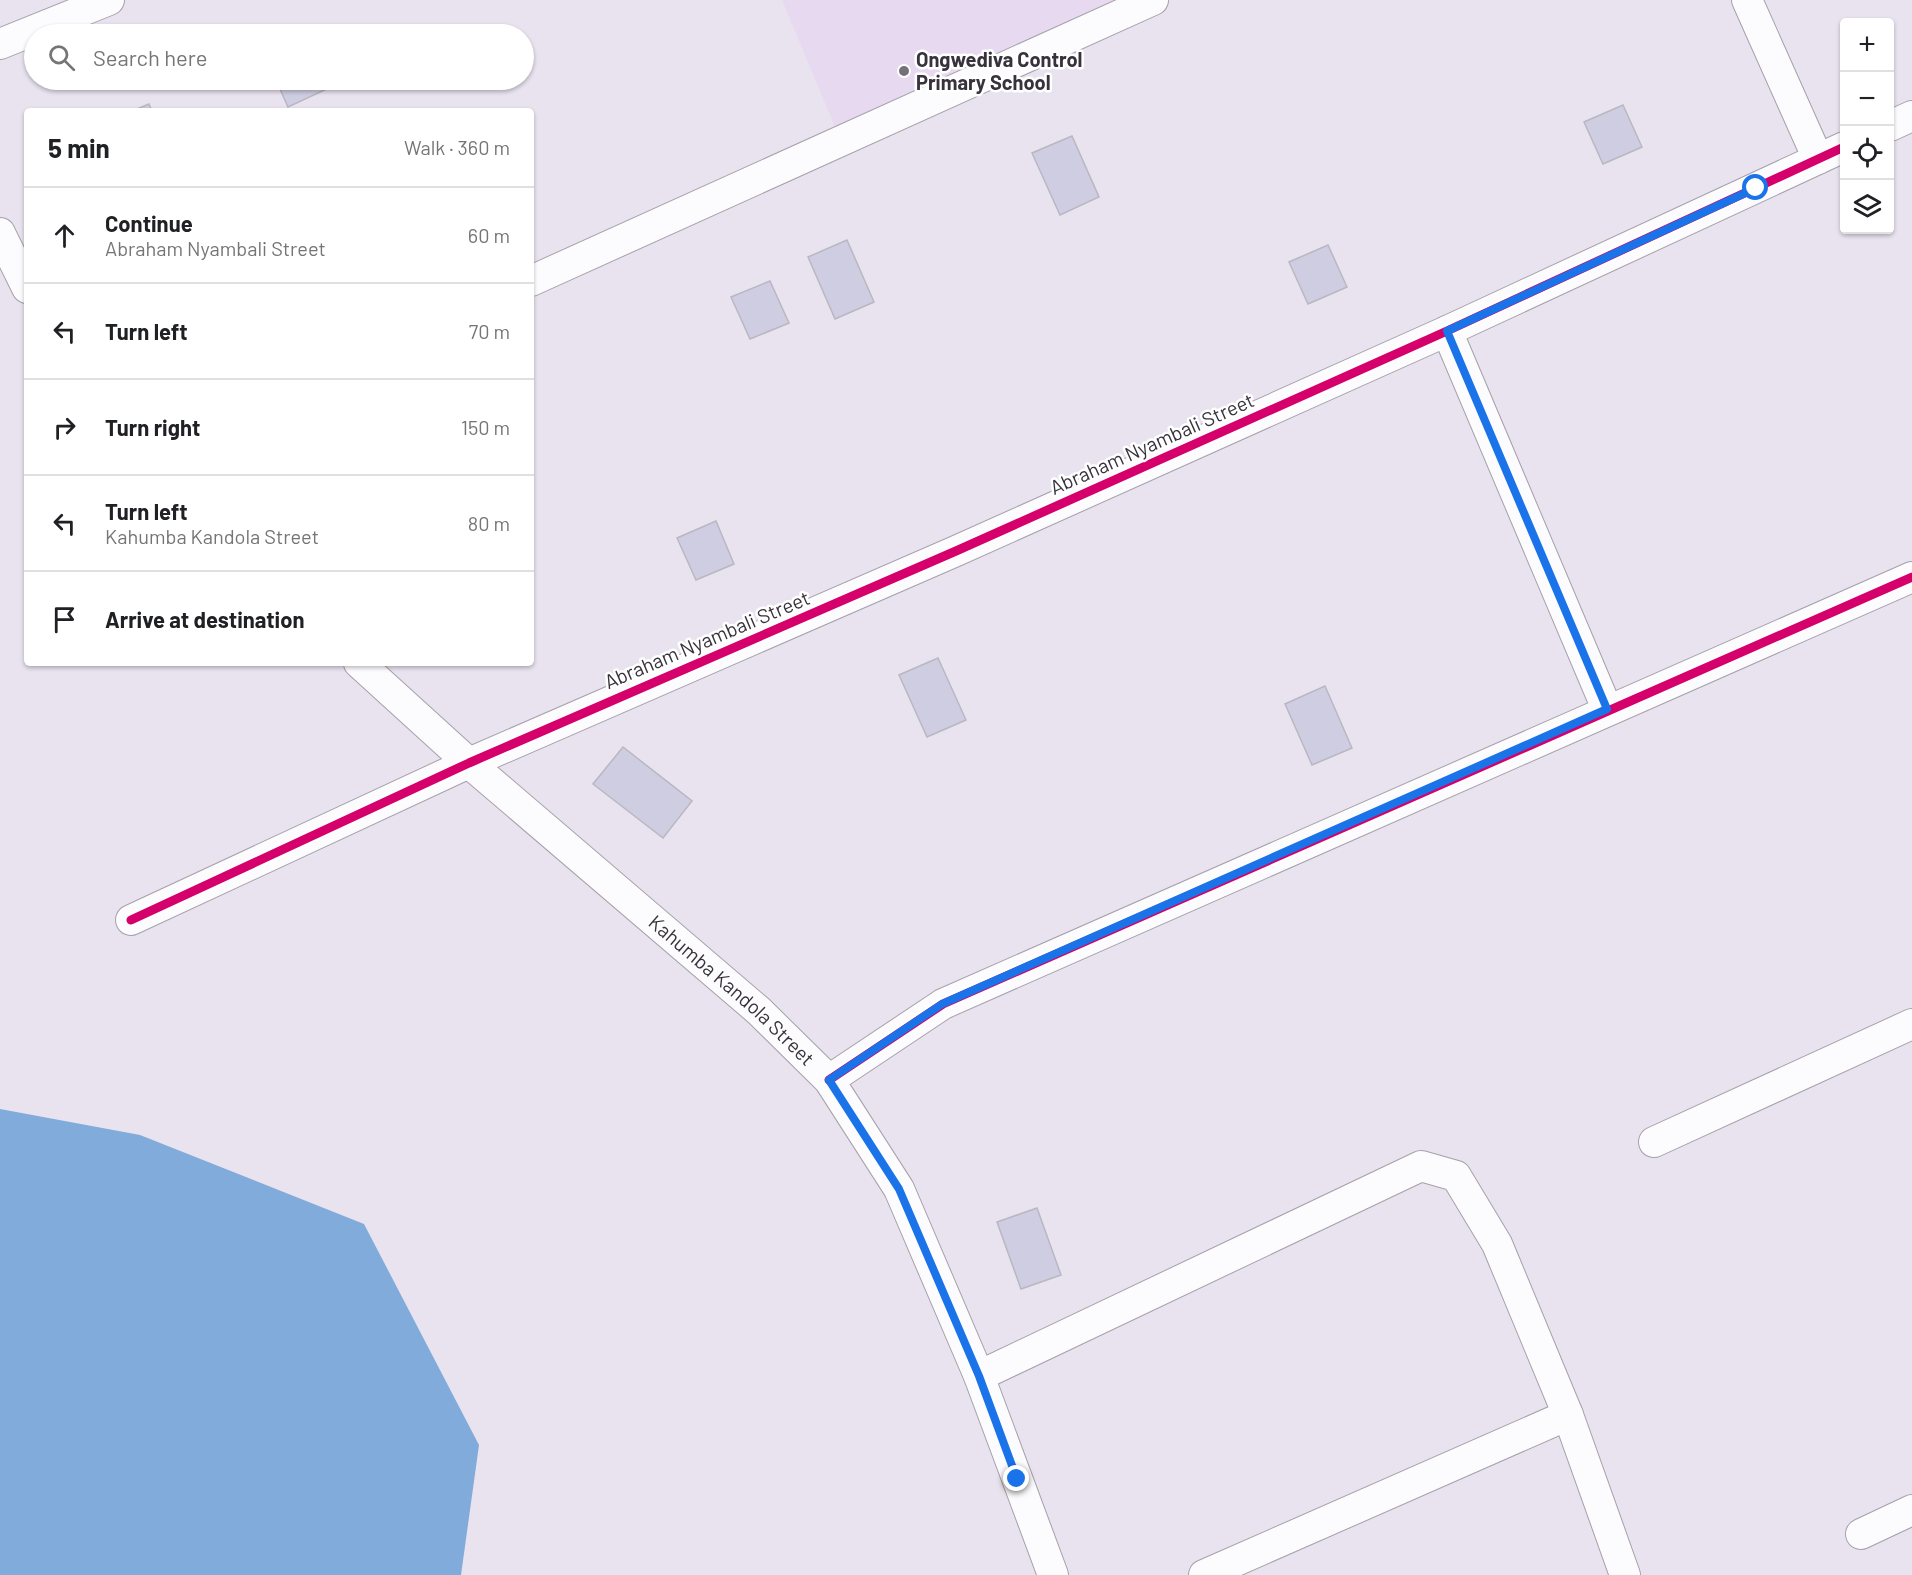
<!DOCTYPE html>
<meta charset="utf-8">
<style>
:root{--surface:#fff;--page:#f2f2f2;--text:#202124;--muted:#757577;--line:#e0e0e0}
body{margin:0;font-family:Barlow,sans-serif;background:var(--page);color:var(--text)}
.controls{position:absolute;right:18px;top:18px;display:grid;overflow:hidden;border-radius:6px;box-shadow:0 2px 4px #0004}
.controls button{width:54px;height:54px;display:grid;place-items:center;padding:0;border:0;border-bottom:2px solid var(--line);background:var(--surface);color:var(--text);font:30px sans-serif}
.stop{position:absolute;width:18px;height:18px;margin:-14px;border:4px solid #1a73e8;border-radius:50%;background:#fff}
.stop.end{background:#1a73e8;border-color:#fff;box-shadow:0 2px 6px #0008}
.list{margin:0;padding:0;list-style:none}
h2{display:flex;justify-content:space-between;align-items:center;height:78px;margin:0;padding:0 24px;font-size:26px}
h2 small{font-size:20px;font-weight:400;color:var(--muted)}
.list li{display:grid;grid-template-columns:39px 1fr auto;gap:18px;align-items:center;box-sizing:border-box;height:96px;padding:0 24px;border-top:2px solid var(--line)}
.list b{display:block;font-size:22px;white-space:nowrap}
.list p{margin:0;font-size:20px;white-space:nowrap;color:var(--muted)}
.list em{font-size:20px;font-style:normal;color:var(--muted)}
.icon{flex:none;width:33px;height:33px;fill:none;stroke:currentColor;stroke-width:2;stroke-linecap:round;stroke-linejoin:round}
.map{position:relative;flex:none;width:1912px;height:1575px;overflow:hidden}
.search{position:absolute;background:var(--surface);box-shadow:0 2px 4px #0004;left:24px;top:24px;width:510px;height:66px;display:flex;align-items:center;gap:15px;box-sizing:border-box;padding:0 21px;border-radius:33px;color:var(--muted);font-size:22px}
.panel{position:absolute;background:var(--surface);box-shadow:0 2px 4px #0004;left:24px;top:108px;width:510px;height:558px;border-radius:6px}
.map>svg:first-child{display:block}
.built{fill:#e6d9f0}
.water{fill:#80abda}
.building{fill:#cfcde2;stroke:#b9b7c1;stroke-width:1.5}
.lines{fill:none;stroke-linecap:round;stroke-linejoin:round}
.street-casing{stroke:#a6a1aa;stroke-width:32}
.street{stroke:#fcfbfd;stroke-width:30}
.cycleway-casing{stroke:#fff;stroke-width:13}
.cycleway{stroke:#d6006c;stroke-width:9}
.route{stroke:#1a73e8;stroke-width:8}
.poi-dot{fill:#75707a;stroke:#fff;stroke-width:2}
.labels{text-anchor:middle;stroke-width:5;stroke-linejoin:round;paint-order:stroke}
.poi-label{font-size:20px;font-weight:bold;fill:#37323b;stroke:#fff;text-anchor:start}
.street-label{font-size:20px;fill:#37323b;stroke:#fff}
</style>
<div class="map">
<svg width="1912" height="1575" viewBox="0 0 1912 1575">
<rect width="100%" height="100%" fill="#e9e2ef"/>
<path class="built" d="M 782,0 L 1153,0 L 841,141 Z"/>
<path class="water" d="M 0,1109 L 140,1135 L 364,1224 L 479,1445 L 461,1575 L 0,1575 Z"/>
<path class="building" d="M 300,28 L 303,34 L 284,34 Z
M 276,80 L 323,80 L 327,89 L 288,107 Z
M 149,104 L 152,111 L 132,111 Z
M 1623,105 L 1642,147 L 1603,164 L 1584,122 Z
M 1072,136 L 1099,197 L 1060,215 L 1032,153 Z
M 847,240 L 874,302 L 835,319 L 808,257 Z
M 1328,245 L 1347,287 L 1308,304 L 1289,262 Z
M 770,281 L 789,323 L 750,339 L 731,297 Z
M 716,521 L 734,564 L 696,580 L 677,538 Z
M 938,658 L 966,720 L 927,737 L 899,675 Z
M 1325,686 L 1352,748 L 1312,765 L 1285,704 Z
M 623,747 L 692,801 L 663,838 L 593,784 Z
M 1037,1208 L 1061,1275 L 1021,1289 L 997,1222 Z"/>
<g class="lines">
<g class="street-casing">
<g id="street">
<path d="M 1747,0 L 1818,159"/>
<path d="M 0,44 L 109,0"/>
<path d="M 1890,126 L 1912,116"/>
<path d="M 0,233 L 27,288"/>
<path d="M 531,281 L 1153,0"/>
<path d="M 1447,331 L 1607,709"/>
<path id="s1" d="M 359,663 L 469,763 L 759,1011 L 829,1080 L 899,1189 L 979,1376 L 1053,1575"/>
<path d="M 131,920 L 469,763 L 956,551 L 1447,331 L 1844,147"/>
<path d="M 829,1080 L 943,1004 L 1912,577"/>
<path d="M 1654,1142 L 1912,1024"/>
<path d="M 979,1376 L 1421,1166 L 1456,1176 L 1497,1244 L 1568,1415 L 1625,1575"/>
<path d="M 1861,1534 L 1912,1510"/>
<path d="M 1204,1575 L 1568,1415"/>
</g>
</g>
<use href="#street" class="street"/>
<g class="cycleway-casing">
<path id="cycleway" d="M 131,920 L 469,763 L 956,551 L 1447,331 L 1844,147
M 829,1080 L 943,1004 L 1912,577"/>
</g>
<use href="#cycleway" class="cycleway"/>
</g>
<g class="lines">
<path class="route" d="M 1017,1479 L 979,1376 L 899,1189 L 829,1080 L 942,1004 L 1607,709 L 1447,331 L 1756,188"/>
</g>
<circle class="poi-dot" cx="904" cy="71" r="6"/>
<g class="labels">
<g class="poi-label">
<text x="916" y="67">Ongwediva Control<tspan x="916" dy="23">Primary School</tspan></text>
</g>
<g class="street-label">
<text transform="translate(1152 444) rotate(-24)" y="7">Abraham Nyambali Street</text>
<text transform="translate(707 640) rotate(-23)" y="7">Abraham Nyambali Street</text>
<text dy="7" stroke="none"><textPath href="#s1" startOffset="496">Kahumba Kandola Street</textPath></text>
</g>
</g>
</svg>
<div class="controls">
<button>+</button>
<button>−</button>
<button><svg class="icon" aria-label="locate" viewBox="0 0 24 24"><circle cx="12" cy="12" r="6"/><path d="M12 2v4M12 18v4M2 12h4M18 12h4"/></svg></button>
<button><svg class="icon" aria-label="layers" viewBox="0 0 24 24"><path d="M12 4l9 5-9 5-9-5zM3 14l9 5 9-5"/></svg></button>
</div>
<div class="stop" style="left:1756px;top:188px"></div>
<div class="stop end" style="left:1017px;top:1479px"></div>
<div class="search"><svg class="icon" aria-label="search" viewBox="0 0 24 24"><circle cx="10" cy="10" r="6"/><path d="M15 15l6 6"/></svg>Search here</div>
<section class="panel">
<h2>5 min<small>Walk · 360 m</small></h2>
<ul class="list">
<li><svg class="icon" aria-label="ahead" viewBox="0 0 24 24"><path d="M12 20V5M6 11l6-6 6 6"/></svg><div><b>Continue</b><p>Abraham Nyambali Street</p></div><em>60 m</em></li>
<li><svg class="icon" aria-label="left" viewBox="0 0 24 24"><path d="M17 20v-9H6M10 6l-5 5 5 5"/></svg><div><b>Turn left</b></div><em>70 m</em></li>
<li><svg class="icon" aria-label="right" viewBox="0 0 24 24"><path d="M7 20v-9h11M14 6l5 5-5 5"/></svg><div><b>Turn right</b></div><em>150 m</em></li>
<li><svg class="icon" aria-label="left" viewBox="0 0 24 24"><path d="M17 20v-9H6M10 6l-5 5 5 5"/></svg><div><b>Turn left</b><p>Kahumba Kandola Street</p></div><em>80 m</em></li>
<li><svg class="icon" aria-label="arrive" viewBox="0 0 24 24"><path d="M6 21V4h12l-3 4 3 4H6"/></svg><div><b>Arrive at destination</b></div></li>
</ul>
</section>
</div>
